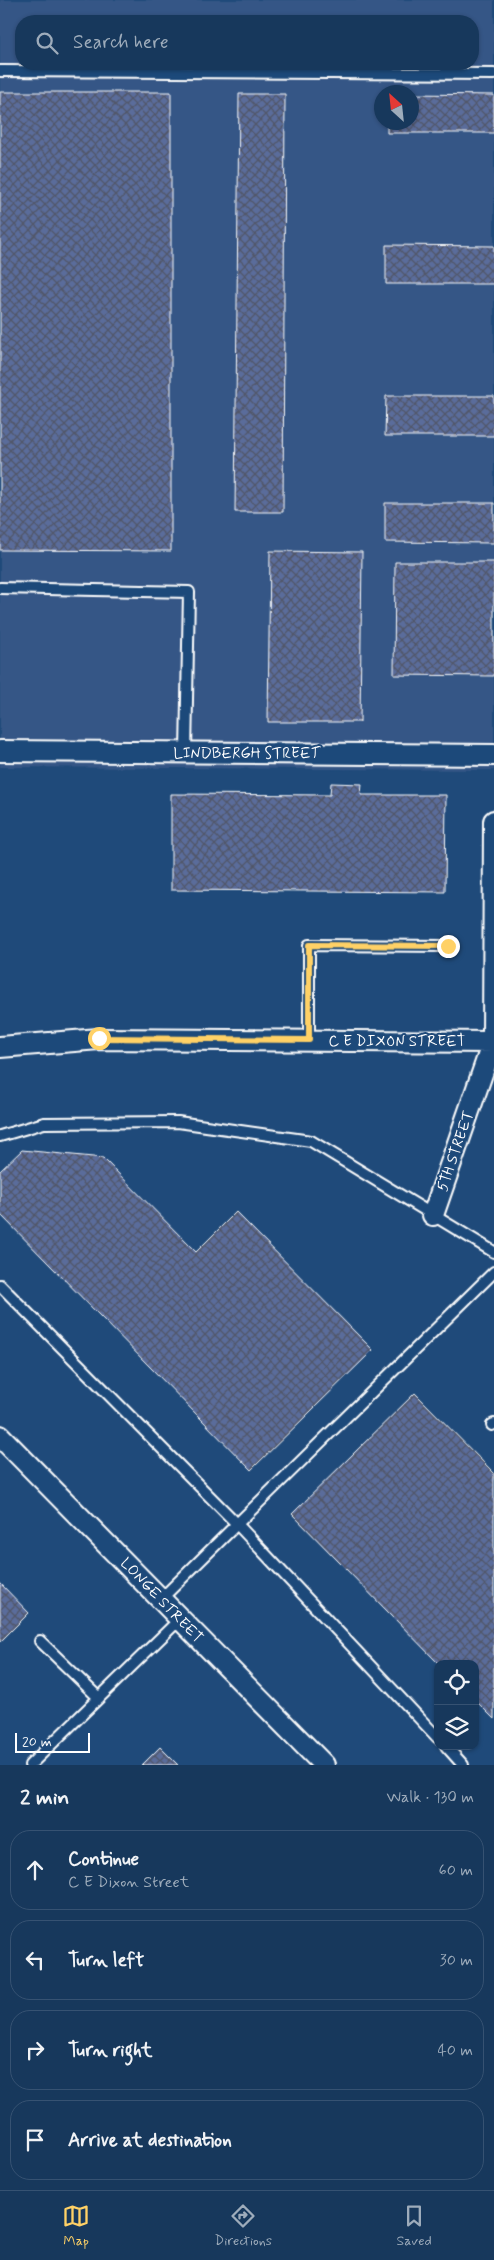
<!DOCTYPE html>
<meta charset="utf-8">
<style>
:root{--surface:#17385c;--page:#244365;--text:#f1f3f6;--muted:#9eacbb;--line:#365272;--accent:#ffd166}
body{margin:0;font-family:Mynerve,sans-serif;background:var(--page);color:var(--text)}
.controls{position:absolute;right:15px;bottom:15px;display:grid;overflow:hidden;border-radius:10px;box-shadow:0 1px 4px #0004}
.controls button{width:45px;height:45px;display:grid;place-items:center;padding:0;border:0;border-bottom:1px solid var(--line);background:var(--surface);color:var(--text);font:25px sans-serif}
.compass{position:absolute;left:374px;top:85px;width:45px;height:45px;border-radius:50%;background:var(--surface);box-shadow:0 1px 4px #0004;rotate:333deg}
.scale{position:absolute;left:15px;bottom:12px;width:75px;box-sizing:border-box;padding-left:5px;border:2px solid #fff;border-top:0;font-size:14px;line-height:18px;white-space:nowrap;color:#fff;-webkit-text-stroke:4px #1f4a7a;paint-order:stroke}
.stop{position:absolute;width:15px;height:15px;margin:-11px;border:4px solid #ffd166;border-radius:50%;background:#fff}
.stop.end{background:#ffd166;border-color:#fff;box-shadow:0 1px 5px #0008}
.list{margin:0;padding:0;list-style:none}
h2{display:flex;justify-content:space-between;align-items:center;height:65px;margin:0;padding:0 20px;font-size:21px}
h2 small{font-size:16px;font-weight:400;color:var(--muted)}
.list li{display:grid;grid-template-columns:32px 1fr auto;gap:15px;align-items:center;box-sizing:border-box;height:80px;margin:0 10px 10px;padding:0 10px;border:1px solid var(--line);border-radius:20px}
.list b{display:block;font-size:19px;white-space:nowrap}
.list p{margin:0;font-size:16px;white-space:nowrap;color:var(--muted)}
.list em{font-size:16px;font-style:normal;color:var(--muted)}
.icon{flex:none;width:28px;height:28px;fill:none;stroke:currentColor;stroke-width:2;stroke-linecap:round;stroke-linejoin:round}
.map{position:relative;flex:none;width:494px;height:1765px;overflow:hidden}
.search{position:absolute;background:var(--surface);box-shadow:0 1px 4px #0004;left:15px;right:15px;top:15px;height:55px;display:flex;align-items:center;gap:12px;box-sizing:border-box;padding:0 18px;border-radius:20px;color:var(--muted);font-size:19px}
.sheet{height:425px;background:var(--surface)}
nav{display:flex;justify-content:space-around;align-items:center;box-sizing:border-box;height:70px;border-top:1px solid var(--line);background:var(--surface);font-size:14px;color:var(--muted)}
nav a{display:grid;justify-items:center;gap:2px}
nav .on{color:var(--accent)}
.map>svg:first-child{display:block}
.built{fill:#355786;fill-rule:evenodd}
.building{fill:url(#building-cross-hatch);stroke:#fff}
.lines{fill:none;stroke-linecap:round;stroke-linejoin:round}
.service-casing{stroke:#fff;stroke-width:14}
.minor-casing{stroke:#fff;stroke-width:24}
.service{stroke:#1f4a7a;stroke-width:10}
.minor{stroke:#1f4a7a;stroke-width:20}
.route{stroke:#ffd166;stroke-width:6}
.labels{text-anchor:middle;stroke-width:4;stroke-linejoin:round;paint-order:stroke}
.street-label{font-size:15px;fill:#fff;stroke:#1f4a7a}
</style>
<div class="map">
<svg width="494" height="1765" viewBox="0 0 494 1765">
<defs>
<pattern id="building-cross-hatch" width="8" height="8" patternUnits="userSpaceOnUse" patternTransform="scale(1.25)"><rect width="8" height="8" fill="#5a6c9b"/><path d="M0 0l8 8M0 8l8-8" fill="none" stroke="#515768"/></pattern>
</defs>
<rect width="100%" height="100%" fill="#1f4a7a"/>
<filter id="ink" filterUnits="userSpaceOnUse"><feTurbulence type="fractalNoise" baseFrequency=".02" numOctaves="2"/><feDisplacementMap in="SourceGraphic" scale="10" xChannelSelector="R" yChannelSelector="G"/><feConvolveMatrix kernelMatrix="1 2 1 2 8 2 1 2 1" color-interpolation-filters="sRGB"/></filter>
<g filter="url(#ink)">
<path class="built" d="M 0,0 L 494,0 L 494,770 L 0,767 ZM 21,21 L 473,21 L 473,64 L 21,64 ZM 382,92 L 412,92 L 412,122 L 382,122 Z"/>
<path class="building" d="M 0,92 L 171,92 L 171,551 L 0,550 Z
M 239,94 L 285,94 L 283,512 L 235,512 Z
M 412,94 L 494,95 L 494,133 L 387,133 L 387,122 L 412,122 Z
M 386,245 L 494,246 L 494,284 L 386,284 Z
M 386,396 L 494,396 L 494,436 L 385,436 Z
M 385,503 L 494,503 L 494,543 L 385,542 Z
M 270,551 L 362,552 L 360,722 L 268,722 Z
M 395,562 L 494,562 L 494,676 L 394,675 Z
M 331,783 L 362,784 L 361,795 L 446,795 L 445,892 L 171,890 L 171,794 L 330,795 Z
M 22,1150 L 103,1158 L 196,1252 L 236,1212 L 373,1350 L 251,1470 L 0,1214 L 0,1171 Z
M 415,1393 L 494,1473 L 494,1719 L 475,1700 L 475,1664 L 439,1664 L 292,1514 Z
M 0,1583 L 29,1613 L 0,1642 Z
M 160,1747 L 178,1765 L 142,1765 Z"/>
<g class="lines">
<g class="service-casing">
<path id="service" d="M 0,71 L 494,74
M 0,588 L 189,592 L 186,753
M 309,1040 L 309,945 L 448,946
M 0,1136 L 44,1123 L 178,1122 L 311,1141 L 494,1252
M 0,1285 L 237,1524 L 494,1272
M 492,1425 L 494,1424
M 161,1599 L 237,1524 L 438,1738
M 40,1641 L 99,1698
M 446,1746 L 463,1765
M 30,1765 L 180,1619"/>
</g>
<g class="minor-casing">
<path id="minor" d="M 0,751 L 494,755
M 0,1047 L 99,1039 L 494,1042
M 433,1215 L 493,1042 L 494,821
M 0,1436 L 324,1765"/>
</g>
<use href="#service" class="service"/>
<use href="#minor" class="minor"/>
</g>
</g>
<g class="lines" filter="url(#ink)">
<path class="route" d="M 99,1038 L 309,1040 L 309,945 L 448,946"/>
</g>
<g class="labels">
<g class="street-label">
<text x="247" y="758">LINDBERGH STREET</text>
<text x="397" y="1046">C E DIXON STREET</text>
<text transform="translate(455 1151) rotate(-71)" y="5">5TH STREET</text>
<text transform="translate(162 1600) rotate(46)" y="5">LONGE STREET</text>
</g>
</g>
</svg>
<div class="controls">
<button><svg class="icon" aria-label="locate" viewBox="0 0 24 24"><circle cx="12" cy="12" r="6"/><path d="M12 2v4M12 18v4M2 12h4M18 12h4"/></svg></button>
<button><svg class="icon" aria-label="layers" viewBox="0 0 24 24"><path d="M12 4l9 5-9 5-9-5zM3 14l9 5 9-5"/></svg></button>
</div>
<svg class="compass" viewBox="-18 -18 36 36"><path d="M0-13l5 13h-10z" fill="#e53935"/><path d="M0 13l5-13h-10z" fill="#9eacbb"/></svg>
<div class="scale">20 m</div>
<div class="stop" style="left:99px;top:1038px"></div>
<div class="stop end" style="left:448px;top:946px"></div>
<div class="search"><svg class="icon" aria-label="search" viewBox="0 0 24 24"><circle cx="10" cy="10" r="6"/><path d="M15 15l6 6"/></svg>Search here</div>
</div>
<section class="sheet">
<h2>2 min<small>Walk · 130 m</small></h2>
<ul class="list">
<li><svg class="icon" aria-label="ahead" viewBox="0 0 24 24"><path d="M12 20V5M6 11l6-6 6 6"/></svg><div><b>Continue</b><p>C E Dixon Street</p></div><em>60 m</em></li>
<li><svg class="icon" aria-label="left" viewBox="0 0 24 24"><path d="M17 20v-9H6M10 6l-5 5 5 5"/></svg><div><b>Turn left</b></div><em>30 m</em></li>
<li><svg class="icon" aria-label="right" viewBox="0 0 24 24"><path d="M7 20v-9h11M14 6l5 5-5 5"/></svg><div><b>Turn right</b></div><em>40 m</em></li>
<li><svg class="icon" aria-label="arrive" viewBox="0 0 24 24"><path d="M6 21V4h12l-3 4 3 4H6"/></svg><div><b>Arrive at destination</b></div></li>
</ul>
</section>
<nav>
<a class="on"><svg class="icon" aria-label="map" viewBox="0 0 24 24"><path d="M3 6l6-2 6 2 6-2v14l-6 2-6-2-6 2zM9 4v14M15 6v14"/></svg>Map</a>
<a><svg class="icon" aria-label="directions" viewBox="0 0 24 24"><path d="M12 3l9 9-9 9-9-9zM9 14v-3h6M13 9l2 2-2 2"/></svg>Directions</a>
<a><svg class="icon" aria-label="saved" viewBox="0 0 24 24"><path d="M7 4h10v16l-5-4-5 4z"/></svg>Saved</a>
</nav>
